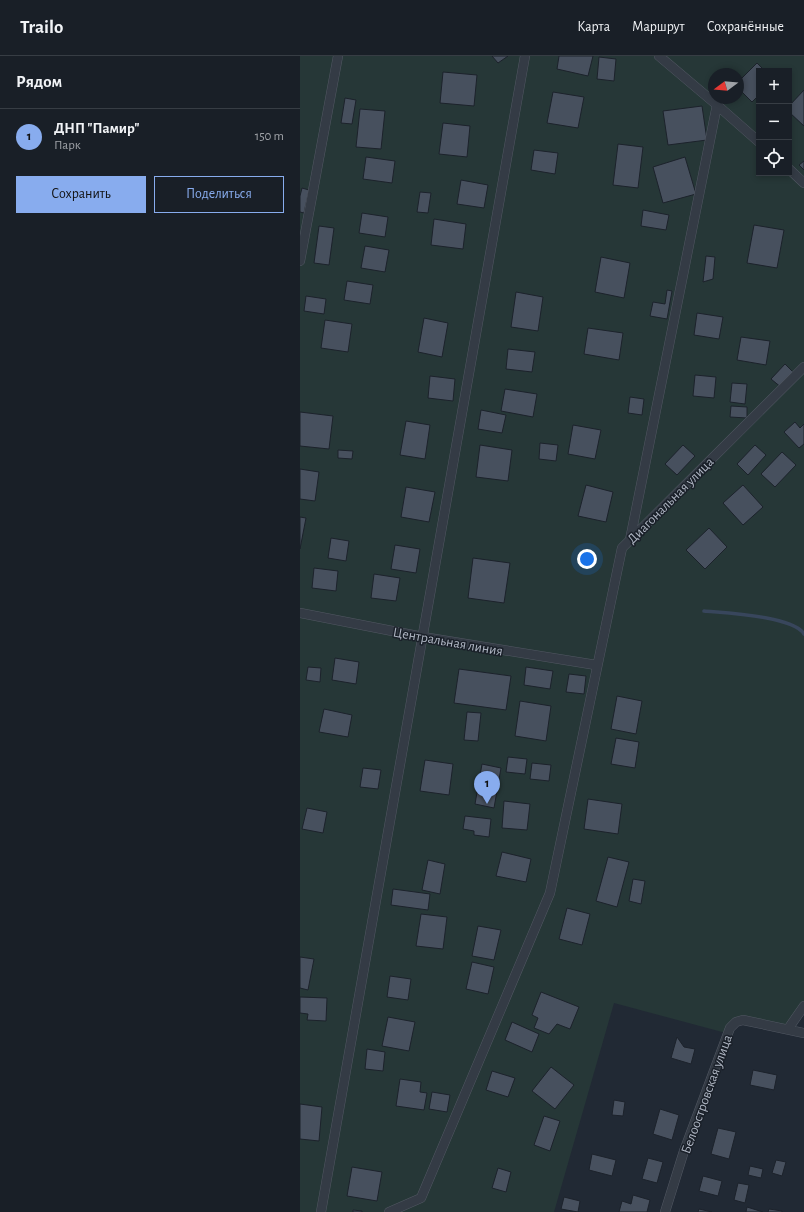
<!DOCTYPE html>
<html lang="ru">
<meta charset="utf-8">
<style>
:root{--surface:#191f27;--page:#22272f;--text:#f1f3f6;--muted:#9fa2a7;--line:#373d44;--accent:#88acee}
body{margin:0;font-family:"Alegreya Sans",sans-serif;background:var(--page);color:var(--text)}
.controls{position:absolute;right:12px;top:12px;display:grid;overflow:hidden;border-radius:0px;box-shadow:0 2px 6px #0003}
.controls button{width:36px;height:36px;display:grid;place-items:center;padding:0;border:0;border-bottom:1px solid var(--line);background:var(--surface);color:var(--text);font:20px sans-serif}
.compass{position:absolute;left:408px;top:12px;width:36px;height:36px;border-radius:50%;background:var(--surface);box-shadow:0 2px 6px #0003;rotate:254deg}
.you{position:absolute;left:287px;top:503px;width:14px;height:14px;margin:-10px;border:3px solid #fff;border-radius:50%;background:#1a73e8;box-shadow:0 0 0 6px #1a73e833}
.badge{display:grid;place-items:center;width:26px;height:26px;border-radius:50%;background:var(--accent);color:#111;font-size:13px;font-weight:700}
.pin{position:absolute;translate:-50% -33px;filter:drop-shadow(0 1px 2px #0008)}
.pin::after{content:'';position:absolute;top:21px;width:14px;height:12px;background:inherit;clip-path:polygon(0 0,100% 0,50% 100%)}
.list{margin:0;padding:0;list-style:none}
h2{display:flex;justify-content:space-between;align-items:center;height:52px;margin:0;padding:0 16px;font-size:17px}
h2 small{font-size:13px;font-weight:400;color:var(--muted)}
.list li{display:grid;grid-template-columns:26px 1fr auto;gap:12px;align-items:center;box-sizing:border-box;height:56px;padding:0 16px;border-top:1px solid var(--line)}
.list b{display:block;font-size:15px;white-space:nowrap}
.list p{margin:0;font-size:13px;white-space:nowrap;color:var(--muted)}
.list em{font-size:13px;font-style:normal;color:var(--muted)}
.actions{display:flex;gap:8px;padding:12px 16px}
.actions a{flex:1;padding:9px 0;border:1px solid var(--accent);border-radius:0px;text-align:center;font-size:14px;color:var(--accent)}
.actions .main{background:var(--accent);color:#111}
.icon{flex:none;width:22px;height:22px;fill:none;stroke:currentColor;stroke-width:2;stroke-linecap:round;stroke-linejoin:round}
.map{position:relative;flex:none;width:504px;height:1156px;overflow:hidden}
header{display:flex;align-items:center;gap:24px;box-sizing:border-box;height:56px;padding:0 20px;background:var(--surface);border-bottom:1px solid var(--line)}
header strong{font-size:19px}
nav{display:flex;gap:22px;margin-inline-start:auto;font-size:14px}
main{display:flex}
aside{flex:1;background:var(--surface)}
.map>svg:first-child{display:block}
.green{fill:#263737;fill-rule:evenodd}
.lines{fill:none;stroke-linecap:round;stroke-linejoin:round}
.stream{stroke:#38465c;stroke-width:3.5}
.building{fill:#47505e;stroke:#1c222b}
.minor-casing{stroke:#525863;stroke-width:10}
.minor{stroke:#343b45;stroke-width:9}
.labels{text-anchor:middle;stroke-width:3;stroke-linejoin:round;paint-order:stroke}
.street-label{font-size:14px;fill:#aeb5c2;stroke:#1a2029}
</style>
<header>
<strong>Trailo</strong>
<nav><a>Карта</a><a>Маршрут</a><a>Сохранённые</a></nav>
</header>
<main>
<aside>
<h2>Рядом<small></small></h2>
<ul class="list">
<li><span class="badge">1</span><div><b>ДНП &quot;Памир&quot;</b><p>Парк</p></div><em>150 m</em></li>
</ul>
<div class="actions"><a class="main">Сохранить</a><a>Поделиться</a></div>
</aside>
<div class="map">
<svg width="504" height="1156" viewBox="0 0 504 1156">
<rect width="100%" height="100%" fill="#212934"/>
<path class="green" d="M 0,0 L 504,0 L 504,950 L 487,971 L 443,964 L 426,977 L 314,947 L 254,1156 L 0,1156 ZM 459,15 L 489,15 L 489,117 L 459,117 ZM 414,18 L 438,18 L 438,42 L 414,42 Z"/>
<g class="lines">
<path class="stream" d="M 404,555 C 425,557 493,560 504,578"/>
</g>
<path class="building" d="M 192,0 L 208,0 L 198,7 Z
M 259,0 L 293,0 L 288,20 L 257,13 Z
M 299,1 L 316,3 L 314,25 L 297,23 Z
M 457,7 L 465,15 L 459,15 L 459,39 L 452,46 L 438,32 L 438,26 Z
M 143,16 L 177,19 L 174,50 L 140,47 Z
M 504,34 L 504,70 L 489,56 L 489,50 Z
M 253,36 L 284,41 L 278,72 L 247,67 Z
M 45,42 L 56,44 L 52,68 L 41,67 Z
M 402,50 L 407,84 L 368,89 L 363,55 Z
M 60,53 L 85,55 L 81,93 L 56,91 Z
M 143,67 L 170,70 L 167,101 L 139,98 Z
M 318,88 L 343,91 L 338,132 L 313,129 Z
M 234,94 L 258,97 L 255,118 L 231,114 Z
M 66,101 L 95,105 L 92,127 L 63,123 Z
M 385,101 L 396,138 L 363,147 L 353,111 Z
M 504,105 L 504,114 L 499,109 Z
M 161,124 L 188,129 L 184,152 L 157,148 Z
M 2,132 L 9,134 L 4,157 L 0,156 L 0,140 Z
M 120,136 L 131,137 L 128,157 L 117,156 Z
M 343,154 L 369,159 L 366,174 L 341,170 Z
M 62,157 L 88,161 L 85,181 L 59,177 Z
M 134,163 L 166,168 L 163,193 L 131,189 Z
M 454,169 L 484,174 L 477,212 L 447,207 Z
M 19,170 L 34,172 L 29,209 L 14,207 Z
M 65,190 L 89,194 L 85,216 L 61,212 Z
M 406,200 L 415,201 L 413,223 L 403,226 Z
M 301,201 L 330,207 L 324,242 L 295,236 Z
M 47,225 L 73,229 L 70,248 L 44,244 Z
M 367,234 L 372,235 L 367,263 L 350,260 L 353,246 L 365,248 Z
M 216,236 L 243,241 L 238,275 L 211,271 Z
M 6,240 L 26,243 L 24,258 L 4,255 Z
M 397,257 L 423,261 L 419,283 L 394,279 Z
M 124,262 L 148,267 L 142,301 L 118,296 Z
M 25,264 L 52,268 L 48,296 L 21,292 Z
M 288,272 L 323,277 L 319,304 L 284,298 Z
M 441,281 L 470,285 L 466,309 L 437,304 Z
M 208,293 L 235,296 L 232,316 L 206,313 Z
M 485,308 L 495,318 L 482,332 L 471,323 Z
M 395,319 L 416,321 L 414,342 L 393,340 Z
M 130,320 L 155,323 L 153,345 L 128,342 Z
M 432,327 L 447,328 L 445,348 L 430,346 Z
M 205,333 L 237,338 L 233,361 L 201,355 Z
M 330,341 L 344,343 L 342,359 L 328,357 Z
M 431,350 L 447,351 L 447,362 L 430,361 Z
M 181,354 L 206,359 L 202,377 L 178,373 Z
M 0,356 L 33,360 L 29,393 L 0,390 Z
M 106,365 L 130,369 L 125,403 L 100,399 Z
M 495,366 L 500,372 L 504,368 L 504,388 L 499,392 L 484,376 Z
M 273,369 L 301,374 L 295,403 L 268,398 Z
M 240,387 L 258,389 L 256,405 L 239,403 Z
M 180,389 L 212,394 L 208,425 L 176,421 Z
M 383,389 L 395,400 L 377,419 L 365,408 Z
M 455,389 L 466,399 L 448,419 L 437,408 Z
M 38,394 L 53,395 L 52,403 L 38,402 Z
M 482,396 L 496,409 L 475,431 L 461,418 Z
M 0,413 L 19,416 L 15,445 L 0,443 Z
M 286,429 L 313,436 L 306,466 L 278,460 Z
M 443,429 L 463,451 L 443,469 L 423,447 Z
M 106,431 L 135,436 L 129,466 L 101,461 Z
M 0,461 L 6,462 L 0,493 Z
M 409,472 L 427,491 L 405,513 L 386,494 Z
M 31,482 L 49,485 L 46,505 L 28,502 Z
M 95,489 L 120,493 L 116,517 L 91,513 Z
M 173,502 L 210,507 L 204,547 L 168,542 Z
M 14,512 L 38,515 L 36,535 L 12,532 Z
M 74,518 L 100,522 L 96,545 L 71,542 Z
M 35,602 L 59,606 L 56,628 L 32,624 Z
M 8,611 L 21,612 L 20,626 L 6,624 Z
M 226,611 L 253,615 L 250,633 L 224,629 Z
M 159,613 L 211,620 L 206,654 L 154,647 Z
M 269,618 L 286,620 L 284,638 L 266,636 Z
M 317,640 L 342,645 L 336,678 L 311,673 Z
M 220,645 L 251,650 L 246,685 L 215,680 Z
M 24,653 L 52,659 L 48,681 L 19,676 Z
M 167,656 L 181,657 L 178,685 L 164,684 Z
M 316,682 L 339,686 L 335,712 L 311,708 Z
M 208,701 L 227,703 L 225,718 L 206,716 Z
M 125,704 L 153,708 L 149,739 L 120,735 Z
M 232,707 L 251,709 L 249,725 L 230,723 Z
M 182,708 L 201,712 L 194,752 L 175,748 Z
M 63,712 L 81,714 L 78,733 L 60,731 Z
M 288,743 L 322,748 L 318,778 L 284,773 Z
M 204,745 L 230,748 L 227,774 L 202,772 Z
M 7,752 L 27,756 L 23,777 L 2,773 Z
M 165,760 L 191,763 L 189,781 L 174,779 L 174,775 L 163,773 Z
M 202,796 L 231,803 L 226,826 L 196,820 Z
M 308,801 L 329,806 L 317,851 L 296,845 Z
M 128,804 L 145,808 L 140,838 L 122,834 Z
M 333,823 L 345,825 L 341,848 L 329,845 Z
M 93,833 L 130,838 L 128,854 L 91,849 Z
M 267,852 L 290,858 L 282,889 L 259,883 Z
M 121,858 L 147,861 L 143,893 L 116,890 Z
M 178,870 L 201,874 L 194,904 L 172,900 Z
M 0,901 L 14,903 L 8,934 L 0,932 Z
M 172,906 L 194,911 L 188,938 L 166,933 Z
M 90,920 L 111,923 L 108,944 L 87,941 Z
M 241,936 L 279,951 L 270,973 L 257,968 L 249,978 L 234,972 L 238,962 L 232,959 Z
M 0,941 L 27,942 L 26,965 L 7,964 L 8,958 L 0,957 Z
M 88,961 L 115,966 L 109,995 L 82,990 Z
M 212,966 L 239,978 L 232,996 L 205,984 Z
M 377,981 L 384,991 L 395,993 L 391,1008 L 371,1002 Z
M 67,993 L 85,996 L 83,1015 L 65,1013 Z
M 251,1011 L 274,1029 L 255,1053 L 232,1035 Z
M 453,1014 L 477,1019 L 474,1034 L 450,1029 Z
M 192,1015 L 215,1022 L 208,1041 L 186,1034 Z
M 100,1023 L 121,1026 L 120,1036 L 127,1037 L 124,1054 L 96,1050 Z
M 132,1036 L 150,1039 L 147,1056 L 129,1053 Z
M 314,1044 L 325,1046 L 323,1060 L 312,1059 Z
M 0,1048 L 22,1051 L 19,1085 L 0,1083 Z
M 360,1053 L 379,1059 L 372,1084 L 353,1078 Z
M 244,1060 L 260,1065 L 250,1095 L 234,1089 Z
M 418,1072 L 436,1076 L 429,1103 L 411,1098 Z
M 292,1098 L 316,1104 L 312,1120 L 289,1114 Z
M 348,1102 L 363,1106 L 357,1127 L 342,1123 Z
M 476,1104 L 486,1106 L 482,1120 L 472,1117 Z
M 450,1110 L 463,1113 L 461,1122 L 448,1119 Z
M 52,1111 L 82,1116 L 77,1145 L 47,1140 Z
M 198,1112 L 211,1116 L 206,1136 L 192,1132 Z
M 403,1120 L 422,1125 L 418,1140 L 399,1135 Z
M 438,1127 L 449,1129 L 445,1147 L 434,1144 Z
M 333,1139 L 350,1144 L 347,1156 L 319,1156 L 322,1145 L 331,1148 Z
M 264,1141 L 280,1145 L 278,1156 L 261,1153 Z
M 447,1151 L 463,1156 L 446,1156 Z
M 399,1153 L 412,1156 L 398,1156 Z
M 469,1153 L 482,1155 L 482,1156 L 468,1156 Z
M 53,1154 L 62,1155 L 62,1156 L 53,1156 Z"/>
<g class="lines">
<g class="minor-casing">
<path id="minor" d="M 359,0 L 417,49 L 459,86
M 489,113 L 504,127
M 0,205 L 38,0
M 330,484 L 417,49
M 0,557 L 123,581 L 296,609
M 488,973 L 504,950
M 21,1156 L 225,0
M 89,1156 L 121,1142 L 250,837 L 322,492 L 504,311
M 365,1156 L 384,1095 L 430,972 L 436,966 L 443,964 L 504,977"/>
</g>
<use href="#minor" class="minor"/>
</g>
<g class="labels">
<g class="street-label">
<text transform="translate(370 444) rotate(-45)" y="5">Диагональная улица</text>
<text transform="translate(148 585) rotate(10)" y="5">Центральная линия</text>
<text transform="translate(406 1038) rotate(-70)" y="5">Белоостровская улица</text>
</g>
</g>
</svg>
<div class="controls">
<button>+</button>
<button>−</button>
<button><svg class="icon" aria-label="locate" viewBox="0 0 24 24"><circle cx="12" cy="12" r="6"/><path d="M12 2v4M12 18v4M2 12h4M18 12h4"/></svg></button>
</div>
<svg class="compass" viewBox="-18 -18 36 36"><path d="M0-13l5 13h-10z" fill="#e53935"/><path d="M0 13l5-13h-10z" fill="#9fa2a7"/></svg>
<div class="you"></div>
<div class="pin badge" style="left:187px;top:748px">1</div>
</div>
</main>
